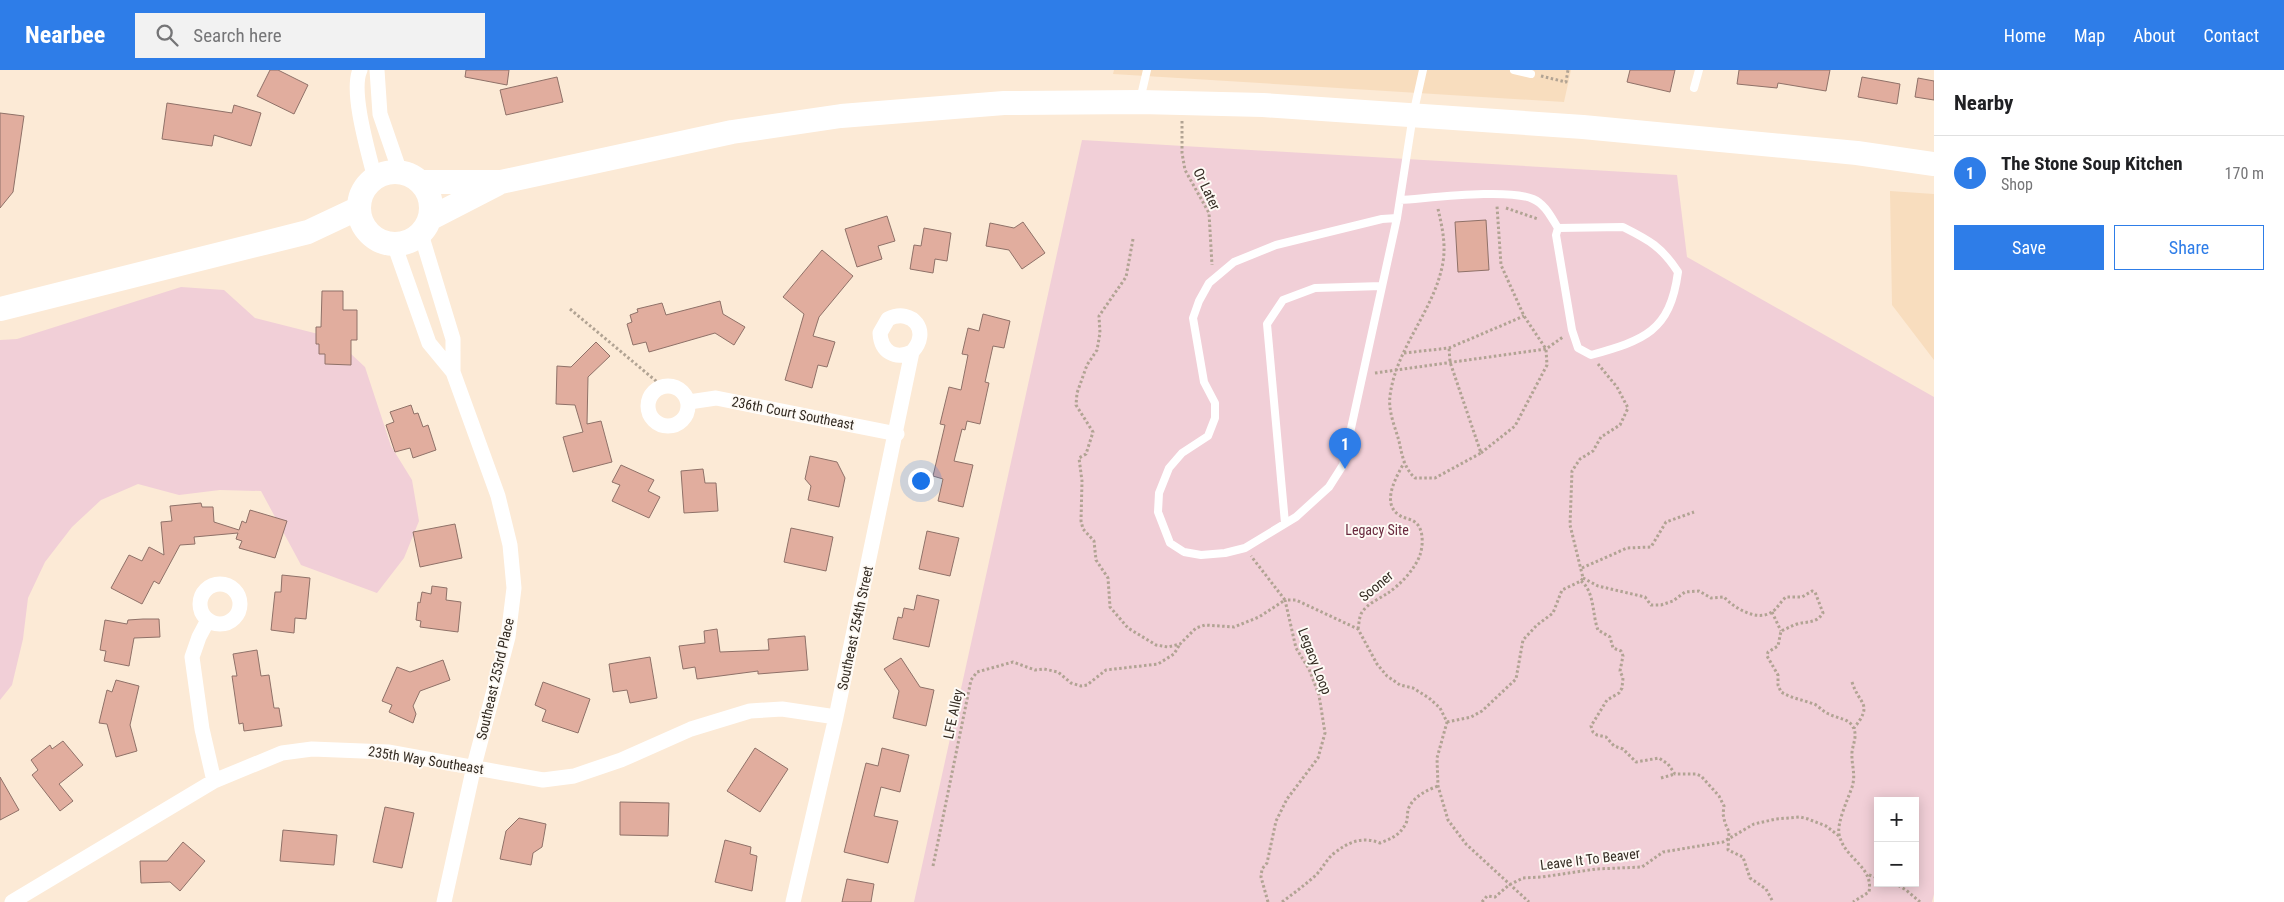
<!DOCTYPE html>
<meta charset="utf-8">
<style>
:root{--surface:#fff;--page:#f2f2f2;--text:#202124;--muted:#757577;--line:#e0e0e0;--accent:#2e7de8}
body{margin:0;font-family:"Roboto Condensed",sans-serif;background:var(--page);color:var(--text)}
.controls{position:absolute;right:15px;bottom:15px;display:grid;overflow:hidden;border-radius:0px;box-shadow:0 2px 12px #0003}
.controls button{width:45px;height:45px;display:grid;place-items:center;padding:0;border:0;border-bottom:1px solid var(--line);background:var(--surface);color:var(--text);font:25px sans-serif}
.you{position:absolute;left:920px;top:410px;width:18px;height:18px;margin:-12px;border:4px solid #fff;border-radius:50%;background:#1a73e8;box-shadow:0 0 0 8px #1a73e833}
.badge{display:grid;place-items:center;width:32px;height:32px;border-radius:50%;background:var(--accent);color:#fff;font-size:16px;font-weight:700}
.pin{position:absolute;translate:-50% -41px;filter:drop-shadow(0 1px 2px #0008)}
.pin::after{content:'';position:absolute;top:26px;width:18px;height:15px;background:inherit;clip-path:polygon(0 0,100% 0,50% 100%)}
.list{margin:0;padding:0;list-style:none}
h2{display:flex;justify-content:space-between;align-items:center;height:65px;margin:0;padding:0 20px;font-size:21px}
h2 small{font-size:16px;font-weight:400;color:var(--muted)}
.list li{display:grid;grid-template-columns:32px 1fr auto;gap:15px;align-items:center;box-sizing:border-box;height:75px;padding:0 20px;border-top:1px solid var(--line)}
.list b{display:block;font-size:19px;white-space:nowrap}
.list p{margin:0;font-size:16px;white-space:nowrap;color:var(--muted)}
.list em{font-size:16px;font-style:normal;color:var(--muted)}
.actions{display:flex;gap:10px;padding:15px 20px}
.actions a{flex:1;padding:11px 0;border:1px solid var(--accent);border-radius:0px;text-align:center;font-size:18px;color:var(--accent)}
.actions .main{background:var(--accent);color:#fff}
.icon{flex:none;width:28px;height:28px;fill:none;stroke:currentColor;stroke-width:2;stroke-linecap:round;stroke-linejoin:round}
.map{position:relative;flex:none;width:1934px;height:832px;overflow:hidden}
header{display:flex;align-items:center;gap:30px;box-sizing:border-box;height:70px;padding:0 25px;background:var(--accent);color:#fff}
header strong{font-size:24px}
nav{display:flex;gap:28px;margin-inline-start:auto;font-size:18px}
.search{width:350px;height:45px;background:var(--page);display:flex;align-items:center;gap:12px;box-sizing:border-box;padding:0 18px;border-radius:0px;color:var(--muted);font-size:19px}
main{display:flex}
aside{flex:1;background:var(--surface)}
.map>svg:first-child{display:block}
.built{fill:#f8ddbe}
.green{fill:#f1cfd7;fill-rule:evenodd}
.building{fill:#e1ad9e;stroke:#8f7168}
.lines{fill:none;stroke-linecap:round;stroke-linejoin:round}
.path{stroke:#b1a393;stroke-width:3;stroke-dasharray:2.5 2.5;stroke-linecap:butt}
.lane{stroke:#fff;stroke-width:8}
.street{stroke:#fff;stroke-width:15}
.primary{stroke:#fff;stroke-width:24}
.labels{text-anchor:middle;stroke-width:4;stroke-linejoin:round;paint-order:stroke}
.street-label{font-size:14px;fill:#332b22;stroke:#fefaf5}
.park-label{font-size:14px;fill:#68283d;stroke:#fefaf5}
</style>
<header>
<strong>Nearbee</strong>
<div class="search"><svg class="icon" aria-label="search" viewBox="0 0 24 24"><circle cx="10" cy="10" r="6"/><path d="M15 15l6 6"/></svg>Search here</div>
<nav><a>Home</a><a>Map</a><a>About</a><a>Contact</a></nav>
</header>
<main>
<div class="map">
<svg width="1934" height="832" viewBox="0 0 1934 832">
<rect width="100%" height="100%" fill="#fcead6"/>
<path class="built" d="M 1114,0 L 1571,0 L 1564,32 L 1113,4 Z
M 1890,121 L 1934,124 L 1934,290 L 1892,235 Z"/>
<path class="green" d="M 1082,70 L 1677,105 L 1687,187 L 1934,327 L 1934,824 L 1932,832 L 914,832 ZM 1878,731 L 1915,731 L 1915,813 L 1878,813 Z
M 181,217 L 224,220 L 255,248 L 334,268 L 365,297 L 391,376 L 412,410 L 419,451 L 404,488 L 377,523 L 301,495 L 261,421 L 220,420 L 179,425 L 138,414 L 101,430 L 72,457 L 45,492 L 28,528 L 23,569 L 12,615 L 0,630 L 0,270 L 17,269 Z"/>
<path class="building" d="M 270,0 L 278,0 L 308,15 L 294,44 L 257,26 Z
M 466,0 L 509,0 L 507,15 L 465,7 Z
M 1630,0 L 1675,0 L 1670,22 L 1627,12 Z
M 1739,0 L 1830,0 L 1826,21 L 1778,13 L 1777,18 L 1737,14 Z
M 557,7 L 563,32 L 506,45 L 500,20 Z
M 1862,7 L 1900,14 L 1897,34 L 1858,27 Z
M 1918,8 L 1934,11 L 1934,30 L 1915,27 Z
M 167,33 L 232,43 L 234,35 L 261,43 L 251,76 L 214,65 L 212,76 L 162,69 Z
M 0,43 L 24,46 L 13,122 L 0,138 Z
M 887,146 L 895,171 L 878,176 L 882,189 L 857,197 L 845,159 Z
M 1486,150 L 1489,200 L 1458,202 L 1455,152 Z
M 1023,152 L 1045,183 L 1022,199 L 1009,180 L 986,176 L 990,153 L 1014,158 Z
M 924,158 L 951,163 L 947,191 L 935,189 L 933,203 L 910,199 L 914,175 L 921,176 Z
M 822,180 L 853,206 L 819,247 L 813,266 L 835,272 L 827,297 L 818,295 L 812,318 L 785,310 L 804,244 L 783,227 Z
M 322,221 L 343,221 L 343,240 L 357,240 L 357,270 L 351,270 L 351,295 L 325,294 L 325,284 L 319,284 L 319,274 L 316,274 L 316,257 L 321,257 Z
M 720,231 L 723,244 L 745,257 L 734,275 L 715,263 L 649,282 L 646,272 L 633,275 L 627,254 L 632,252 L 630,245 L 638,242 L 637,239 L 662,233 L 666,245 Z
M 983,244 L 1010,251 L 1004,278 L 993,276 L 985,312 L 989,313 L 980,354 L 967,351 L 965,360 L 962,359 L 954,391 L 973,395 L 963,437 L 938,431 L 943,409 L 933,406 L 945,355 L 940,354 L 949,317 L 961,320 L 968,285 L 962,284 L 968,258 L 979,261 Z
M 596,272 L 610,286 L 588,307 L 587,354 L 601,351 L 612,392 L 573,402 L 563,367 L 583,362 L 575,335 L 556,334 L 557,296 L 571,297 Z
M 411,335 L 414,344 L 418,343 L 423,357 L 428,355 L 436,380 L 413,388 L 410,378 L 395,382 L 386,355 L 394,352 L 390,342 Z
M 810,386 L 837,392 L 845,408 L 839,437 L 808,430 L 811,416 L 805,409 Z
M 621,395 L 654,410 L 648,421 L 660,427 L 649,448 L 612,431 L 620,415 L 612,412 Z
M 703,399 L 705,413 L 716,413 L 718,441 L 684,443 L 681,401 Z
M 201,433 L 202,437 L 213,437 L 214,452 L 239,460 L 242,451 L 246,453 L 250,440 L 287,451 L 275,488 L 239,478 L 242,471 L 236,469 L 238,463 L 194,467 L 195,474 L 180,475 L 159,514 L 154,511 L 142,534 L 111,518 L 129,485 L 142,491 L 149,477 L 164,485 L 161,452 L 172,451 L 170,436 Z
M 455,454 L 462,488 L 420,497 L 413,462 Z
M 791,458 L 833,467 L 826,501 L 784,492 Z
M 927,461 L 959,468 L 950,506 L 919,499 Z
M 282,505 L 310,508 L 306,549 L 295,548 L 294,563 L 271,560 L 275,522 L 281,522 Z
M 432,516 L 447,518 L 446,530 L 461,532 L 458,562 L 420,557 L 421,551 L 416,550 L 418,532 L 420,533 L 422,522 L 431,524 Z
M 917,525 L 939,530 L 929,577 L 893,569 L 898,547 L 902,548 L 904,538 L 914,540 Z
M 143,549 L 159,549 L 160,567 L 134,568 L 129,596 L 104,591 L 106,581 L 100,580 L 105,550 L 127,554 L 128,550 Z
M 717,559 L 720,582 L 769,580 L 768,569 L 805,566 L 808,600 L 758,604 L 758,601 L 697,609 L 695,597 L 683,599 L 679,576 L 705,573 L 704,561 Z
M 257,580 L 261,606 L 269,605 L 274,638 L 279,638 L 282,656 L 244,661 L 243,653 L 239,654 L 232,606 L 237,606 L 233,584 Z
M 650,587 L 657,628 L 630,633 L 627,620 L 613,622 L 609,594 Z
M 901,588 L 920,617 L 934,620 L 926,656 L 893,648 L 899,621 L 884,599 Z
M 443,590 L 450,610 L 420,621 L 413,636 L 416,644 L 413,653 L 389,642 L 392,635 L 382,631 L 397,597 L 410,602 Z
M 116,610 L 139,616 L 130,655 L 137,681 L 116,687 L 107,654 L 99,653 L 107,620 L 112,622 Z
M 543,612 L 590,629 L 578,663 L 542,651 L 546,640 L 535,635 Z
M 63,671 L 83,695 L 59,714 L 73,731 L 60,741 L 32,705 L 38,700 L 31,690 L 50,675 L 52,679 Z
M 755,678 L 788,699 L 760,742 L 727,721 Z
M 882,678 L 909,685 L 900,722 L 881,717 L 874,746 L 898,751 L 888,793 L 844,782 L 866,693 L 878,696 Z
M 0,707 L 19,740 L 0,750 Z
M 620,732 L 669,733 L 668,766 L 620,765 Z
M 385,737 L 414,743 L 402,798 L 373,792 Z
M 519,748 L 546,754 L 542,777 L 533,783 L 531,795 L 500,789 L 506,761 Z
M 283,760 L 337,765 L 334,795 L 280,791 Z
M 725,770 L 751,777 L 750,784 L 757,786 L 752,821 L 715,812 Z
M 183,772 L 205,791 L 180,821 L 170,812 L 141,813 L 140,791 L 167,791 Z
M 847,809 L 874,814 L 871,832 L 842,832 Z"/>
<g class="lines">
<path class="path" d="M 1541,6 L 1566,12 L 1568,0
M 1182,51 L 1182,83 L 1185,100 L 1209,143 L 1212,195
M 1506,138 L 1538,149
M 1438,139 C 1442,156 1446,174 1443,192 C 1435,240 1396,277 1390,326 C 1388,341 1395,357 1399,371 C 1402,385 1404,398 1415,408 L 1435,408 L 1481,383 L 1450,292 L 1449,278
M 1133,169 L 1126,207 L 1099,246 L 1100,263 L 1097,280 L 1087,295 L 1077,323 L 1076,335 L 1093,362 L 1086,384 L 1079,388 L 1082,411 L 1081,451 L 1083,459 L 1094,471 L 1096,490 L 1108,508 L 1110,537 L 1128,558 L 1156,575 L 1168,577 L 1180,574 L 1196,558 L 1205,555 L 1234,557 L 1259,547 L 1285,530 L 1251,486
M 570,239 L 662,316
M 1404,283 L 1449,278 L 1524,246
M 1375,303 L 1546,279 L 1563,267
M 1481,383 L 1515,356 L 1547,295 L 1546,279 L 1524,246 L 1501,195 L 1497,136
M 1582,498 L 1627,478 L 1651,477 L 1666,452 L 1694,442
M 1583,508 L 1598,516 L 1645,527 L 1651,535 L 1661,535 L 1673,531 L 1685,522 L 1699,521 L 1711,528 L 1724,527 C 1734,538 1757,552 1772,542 C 1777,539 1781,531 1786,527 L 1802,527 L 1812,521 L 1815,522 L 1823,543 C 1816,554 1807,551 1797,554 C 1791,556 1786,559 1781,561 L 1778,576 L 1768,582 L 1767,586 L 1778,605 L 1778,615 L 1781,622 C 1791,628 1803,630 1814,634 C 1819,636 1823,642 1829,644 C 1838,649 1850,648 1854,659 C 1857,667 1853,674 1852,682 C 1851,696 1857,705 1851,720 C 1847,731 1837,753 1839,764 C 1844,789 1874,796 1869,822 L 1853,832
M 1581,511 C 1595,522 1592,545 1598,560 L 1610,567 L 1613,578 L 1621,581 L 1623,586 L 1620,601 L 1623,608 L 1622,618 L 1619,623 L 1607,630 L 1591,656 L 1593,662 L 1597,665 L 1606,667 L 1614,676 L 1623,679 L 1636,692 L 1659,688 L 1668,694 L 1675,704 L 1696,704 L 1701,706 L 1719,726 L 1724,736 L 1723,744 L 1725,753 L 1729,762 L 1728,780 L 1743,787 L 1750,808 L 1766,819 L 1773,832
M 1772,542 L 1781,561
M 1358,559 C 1359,554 1359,549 1361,544 C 1366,534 1379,529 1388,523 C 1400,515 1415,499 1420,485 C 1423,476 1424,460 1416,453 C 1411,448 1404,449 1399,445 C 1381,433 1396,407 1404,393
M 1852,612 C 1859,635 1874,633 1854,658
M 1447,652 L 1471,647 L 1482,641 L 1516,609 L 1523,570 L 1537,555 L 1553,543 L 1562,520 L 1581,511 L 1583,508 L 1570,455 L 1572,401 L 1580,389 L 1593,381 L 1601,367 L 1620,355 L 1628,338 L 1617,317 L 1598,294
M 1661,708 L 1675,704
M 933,796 L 971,610 L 977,602 L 1013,592 L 1035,600 L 1044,599 L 1058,602 L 1071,613 L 1081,616 L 1087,615 L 1106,600 L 1158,594 L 1174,584 L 1180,574
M 1869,805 L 1878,808
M 1894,813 L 1906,820 L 1920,832
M 1268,832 L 1261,807 L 1262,799 L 1267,793 L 1276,751 L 1287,729 L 1318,688 L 1325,663 L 1319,625 L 1309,599 L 1296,578 L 1285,530 L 1296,530 L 1358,559 L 1377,594 L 1387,606 L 1400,615 L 1413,618 L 1429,628 L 1440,638 L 1447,652 L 1437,688 L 1438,716 L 1448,750 L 1466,774 L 1529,832
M 1282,832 C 1294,823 1305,815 1316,805 C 1322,799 1327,789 1333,784 C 1348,772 1362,766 1380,773 C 1390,769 1399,766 1405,755 C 1408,751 1407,745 1408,740 C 1412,727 1427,720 1438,716
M 1482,832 L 1487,826 L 1495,827 L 1509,815 L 1523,808 L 1542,807 L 1596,799 L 1642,797 L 1663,782 L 1723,772 L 1754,754 L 1776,749 L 1800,747 L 1808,749 L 1826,756 L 1839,766"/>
<path class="lane" d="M 1514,0 L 1531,4
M 1694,18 L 1699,0
M 1140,30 L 1147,0
M 1400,130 C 1431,128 1508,118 1533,129 C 1545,134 1551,147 1558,158
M 1397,148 L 1382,149 L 1276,175 L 1234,192 L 1209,213 L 1199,231 L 1193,248 L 1204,312 L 1215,333 L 1215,348 L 1208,366 L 1182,383 L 1169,398 L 1159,423 L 1158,442 L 1170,473 L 1184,482 L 1201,485 L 1225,483 L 1245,478 L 1296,447 L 1329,417 L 1343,395 L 1397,148 L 1413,45 L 1423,0
M 1623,157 C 1649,170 1662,177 1678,202 C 1670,262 1644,270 1591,285 L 1578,278 L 1572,260 L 1556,165 L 1558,158 Z
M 1285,453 L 1267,254 L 1283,230 L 1315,218 L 1382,216"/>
<path class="street" d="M 360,0 C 350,22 369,84 375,109
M 377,0 L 380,44 L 400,102
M 421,164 L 453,269 L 453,302
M 394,174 L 429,273 L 453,302 L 498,426 L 510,475 L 514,518 L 508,567 L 474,696 L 444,832
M648 336a20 20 0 1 1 40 0a20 20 0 1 1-40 0Z
M 689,332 L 716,328 L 897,364
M200 534a20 20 0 1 1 40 0a20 20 0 1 1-40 0Z
M 208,550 L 199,567 L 192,587 L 202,659 L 214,711
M 12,832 L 214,711 L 282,683 L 312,679 L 388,682 L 543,710 L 574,706 L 621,690 L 691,659 L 750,641 L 782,639 L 836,647
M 793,832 L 836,647 L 912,282 C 931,262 913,237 888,249 L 880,263 C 881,282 895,290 912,282"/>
<path class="primary" d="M359 138a36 36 0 1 1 72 0a36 36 0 1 1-72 0Z
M 421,112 L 501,112 L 732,62 L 841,46 L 1004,33 L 1140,32 L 1263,35 L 1583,57 L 1857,83 L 1934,94
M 431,148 L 497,114
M 0,239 L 308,162 L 359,138"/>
</g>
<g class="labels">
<g class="street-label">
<text transform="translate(1207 119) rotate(65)" y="5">Or Later</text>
<text transform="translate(793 343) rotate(11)" y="5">236th Court Southeast</text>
<text transform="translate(1376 516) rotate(-40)" y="5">Sooner</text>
<text transform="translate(855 558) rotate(-78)" y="5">Southeast 254th Street</text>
<text transform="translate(1315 591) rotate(69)" y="5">Legacy Loop</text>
<text transform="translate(495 609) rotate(-77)" y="5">Southeast 253rd Place</text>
<text transform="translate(953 644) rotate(-78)" y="5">LFE Alley</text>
<text transform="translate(426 690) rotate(9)" y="5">235th Way Southeast</text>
<text transform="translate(1590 789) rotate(-7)" y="5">Leave It To Beaver</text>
</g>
<g class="park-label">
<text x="1377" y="465">Legacy Site</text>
</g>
</g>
</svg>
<div class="controls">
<button>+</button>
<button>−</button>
</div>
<div class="you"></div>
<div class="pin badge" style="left:1345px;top:399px">1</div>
</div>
<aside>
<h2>Nearby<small></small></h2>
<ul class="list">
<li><span class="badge">1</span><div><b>The Stone Soup Kitchen</b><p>Shop</p></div><em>170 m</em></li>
</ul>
<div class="actions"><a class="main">Save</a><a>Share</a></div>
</aside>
</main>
